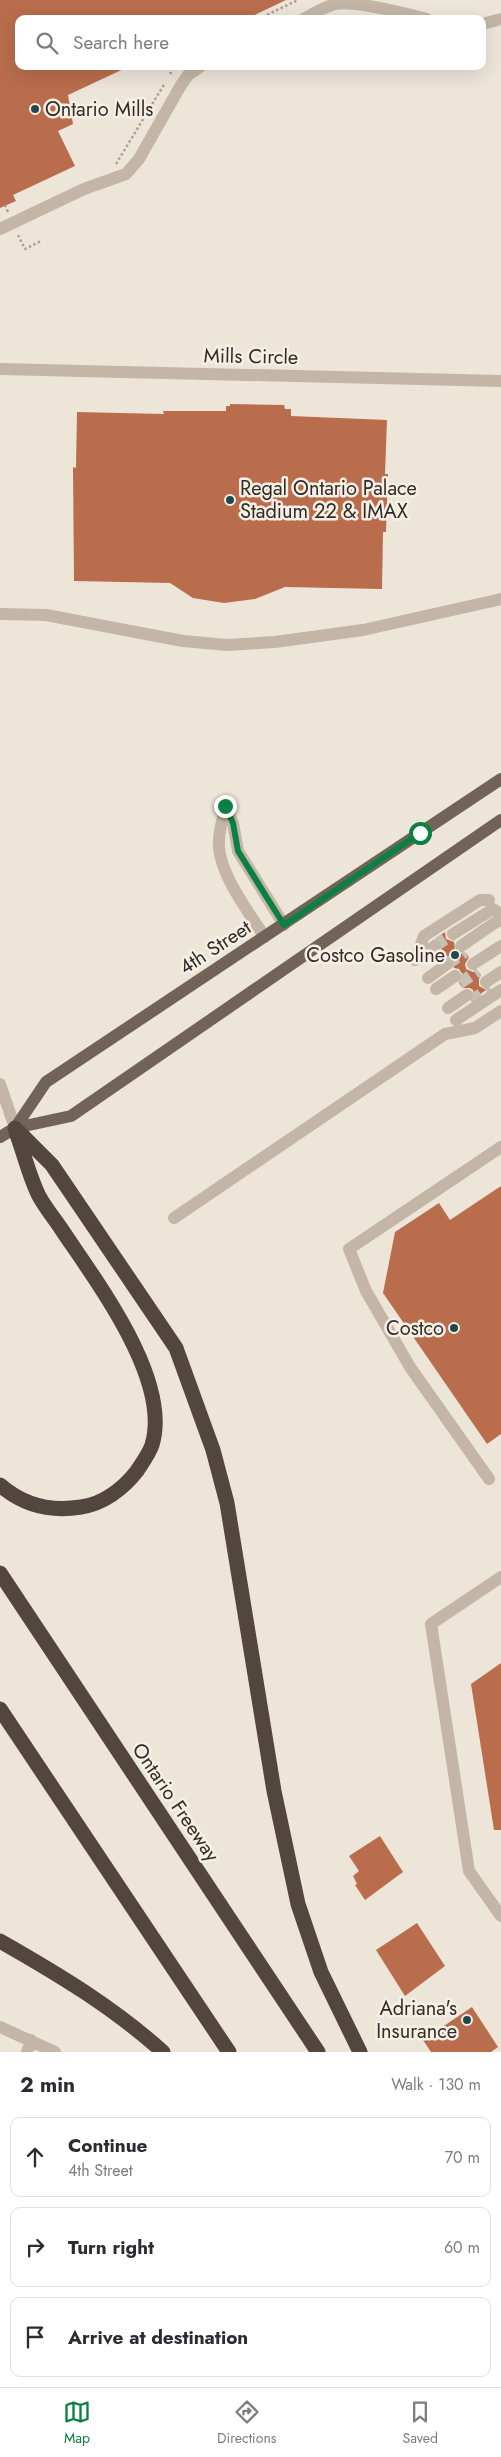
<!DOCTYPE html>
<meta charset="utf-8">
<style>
:root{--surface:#fff;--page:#f2f2f3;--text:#2b2b33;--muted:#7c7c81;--line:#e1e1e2;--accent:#0b8043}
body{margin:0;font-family:Jost,sans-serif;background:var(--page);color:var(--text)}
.stop{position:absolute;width:15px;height:15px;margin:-11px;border:4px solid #0b8043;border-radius:50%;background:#fff}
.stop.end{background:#0b8043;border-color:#fff;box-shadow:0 1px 5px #0008}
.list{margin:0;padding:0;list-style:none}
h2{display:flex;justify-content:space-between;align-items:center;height:65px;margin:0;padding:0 20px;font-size:21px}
h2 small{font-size:16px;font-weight:400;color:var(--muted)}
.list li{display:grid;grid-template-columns:32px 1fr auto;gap:15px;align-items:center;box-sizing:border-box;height:80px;margin:0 10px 10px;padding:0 10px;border:1px solid var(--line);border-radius:10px}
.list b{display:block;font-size:19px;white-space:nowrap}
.list p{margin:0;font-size:16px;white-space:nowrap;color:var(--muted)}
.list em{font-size:16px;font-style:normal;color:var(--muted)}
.icon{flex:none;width:28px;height:28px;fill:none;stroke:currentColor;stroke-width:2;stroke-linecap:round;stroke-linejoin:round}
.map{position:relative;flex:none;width:501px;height:2052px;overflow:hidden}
.search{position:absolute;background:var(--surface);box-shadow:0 5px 20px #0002;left:15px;right:15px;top:15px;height:55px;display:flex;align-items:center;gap:12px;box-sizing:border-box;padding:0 18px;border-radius:10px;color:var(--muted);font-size:19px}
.sheet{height:335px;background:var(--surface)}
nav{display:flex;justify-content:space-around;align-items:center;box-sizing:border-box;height:70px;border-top:1px solid var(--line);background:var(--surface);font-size:14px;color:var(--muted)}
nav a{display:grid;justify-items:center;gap:2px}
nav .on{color:var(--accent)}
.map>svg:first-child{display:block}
.building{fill:#b96d4c}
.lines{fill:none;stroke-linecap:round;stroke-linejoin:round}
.minor-tunnel{stroke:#c8c0b5;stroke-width:12;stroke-dasharray:12 6;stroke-linecap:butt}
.path{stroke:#b0a091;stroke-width:2.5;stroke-dasharray:2.5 2.5;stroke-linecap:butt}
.minor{stroke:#c4b6a6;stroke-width:12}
.major{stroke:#726359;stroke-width:12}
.highway{stroke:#52463e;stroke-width:15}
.route{stroke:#0b8043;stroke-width:6}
.poi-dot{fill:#20484e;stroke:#f6efe5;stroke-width:2}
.labels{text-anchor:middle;stroke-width:5;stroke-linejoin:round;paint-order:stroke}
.poi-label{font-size:20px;fill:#322b26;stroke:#f6efe5;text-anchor:end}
.street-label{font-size:20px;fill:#322b26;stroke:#f6efe5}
</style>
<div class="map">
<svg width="501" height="2052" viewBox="0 0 501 2052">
<rect width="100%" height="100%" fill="#eee5d9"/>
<path class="building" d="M 0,0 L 286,0 L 246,19 L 19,19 L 19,66 L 130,66 L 68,95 L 73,124 L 58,131 L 75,166 L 13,195 L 16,201 L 0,208 Z
M 230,404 L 284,405 L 285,409 L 291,409 L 291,416 L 387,420 L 385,474 L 388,474 L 386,532 L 383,532 L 382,589 L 285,587 L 255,599 L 224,603 L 193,598 L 170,583 L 74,581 L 73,467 L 76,468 L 77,412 L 164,414 L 163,411 L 226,411 L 226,406 L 230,406 Z
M 445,932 L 446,939 L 454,942 L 455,951 L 461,954 L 466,953 L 469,957 L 465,964 L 466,969 L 473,972 L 478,971 L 481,975 L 479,979 L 479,986 L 486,990 L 475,998 L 473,990 L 470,988 L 463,988 L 459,983 L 463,975 L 459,969 L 454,968 L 453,959 L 450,956 L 443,957 L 440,953 L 443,945 L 436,938 Z
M 501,1186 L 501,1434 L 487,1444 L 383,1293 L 395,1232 L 439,1203 L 450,1220 Z
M 501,1663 L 501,1830 L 494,1830 L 471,1684 Z
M 380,1836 L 403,1872 L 365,1900 L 355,1885 L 357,1884 L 353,1876 L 359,1871 L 349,1856 Z
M 417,1923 L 445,1966 L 405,1996 L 376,1950 Z
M 472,2007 L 498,2047 L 491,2052 L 431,2052 L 423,2040 Z"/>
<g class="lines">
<path class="minor-tunnel" d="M 435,946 L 453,934
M 447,964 L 465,952
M 460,983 L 478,971
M 471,1001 L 490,988"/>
<path class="path" d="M 258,19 L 298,0
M 170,74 L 175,66
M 116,164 L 165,83
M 5,205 L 8,212
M 18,235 L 25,249 L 41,241"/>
<path class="minor" d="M 303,19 C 313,14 324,7 335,4 C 355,0 406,14 427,19
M 482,24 L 501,19
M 0,229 L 84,189 L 126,174 L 139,159 L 181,85 L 188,75 L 201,66
M 0,369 L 501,381
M 0,614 L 46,615 L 183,641 L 227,645 L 275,642 L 363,630 L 501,599
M 225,807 C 223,818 219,830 219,841 C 217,871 249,913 265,937
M 225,807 L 233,823 L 238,851 L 284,925
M 453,934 L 493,909 L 501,914
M 461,946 L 499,920 L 501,921
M 415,960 L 424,936 L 480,900 L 489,900
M 415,960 L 435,946
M 473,964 L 501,946
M 428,978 L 447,964
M 486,982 L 501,972
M 436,989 L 455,976
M 448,1008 L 467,995
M 456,1020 L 501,990
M 0,1084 L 15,1128
M 174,1218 L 445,1034 L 475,1028 L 501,1011
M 489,1479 L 410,1367 L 366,1291 L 349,1249 L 501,1147
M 501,1577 L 431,1624 L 469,1871 L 501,1916
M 0,2027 L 55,2052
M 27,2052 L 31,2040"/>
<path class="major" d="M 15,1128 L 46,1082 L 501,779
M 0,1137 L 15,1128 L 71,1116 L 501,820"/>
<path class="highway" d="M 15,1128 L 52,1165 L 176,1348 L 213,1450 L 227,1503 L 274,1791 L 298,1904 L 321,1972 L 360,2052
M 0,1485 C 23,1505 51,1512 81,1507 C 103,1504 123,1489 137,1471 C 142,1463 149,1454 152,1445 C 172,1379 95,1280 60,1227 C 53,1217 45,1207 39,1196 C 29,1176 24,1153 16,1132
M 0,1573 L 318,2052
M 0,1709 L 229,2052
M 0,1941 C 58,1974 113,2007 163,2052"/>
</g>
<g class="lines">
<path class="route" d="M 225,806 L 233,823 L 238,851 L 284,925 L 420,833"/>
</g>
<g class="poi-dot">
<circle cx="35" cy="109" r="5"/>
<circle cx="230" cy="500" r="5"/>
<circle cx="455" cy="955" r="5"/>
<circle cx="454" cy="1328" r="5"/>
<circle cx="467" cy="2020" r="5"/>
</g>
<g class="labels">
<g class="poi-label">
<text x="45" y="116" text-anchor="start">Ontario Mills</text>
<text x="240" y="495" text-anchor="start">Regal Ontario Palace<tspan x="240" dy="23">Stadium 22 &amp; IMAX</tspan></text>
<text x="445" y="962">Costco Gasoline</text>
<text x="444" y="1335">Costco</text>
<text x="457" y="2015">Adriana's<tspan x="457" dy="23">Insurance</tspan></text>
</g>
<g class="street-label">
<text transform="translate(251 356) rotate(1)" y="7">Mills Circle</text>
<text transform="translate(215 947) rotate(-33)" y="7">4th Street</text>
<text transform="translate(176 1802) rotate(56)" y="7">Ontario Freeway</text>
</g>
</g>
</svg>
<div class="stop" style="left:420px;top:833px"></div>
<div class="stop end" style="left:225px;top:806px"></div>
<div class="search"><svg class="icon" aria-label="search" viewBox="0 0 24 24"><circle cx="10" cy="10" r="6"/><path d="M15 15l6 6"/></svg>Search here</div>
</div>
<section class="sheet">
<h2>2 min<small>Walk · 130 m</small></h2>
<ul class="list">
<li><svg class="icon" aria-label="ahead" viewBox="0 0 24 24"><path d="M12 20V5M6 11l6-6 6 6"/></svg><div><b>Continue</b><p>4th Street</p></div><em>70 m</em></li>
<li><svg class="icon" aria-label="right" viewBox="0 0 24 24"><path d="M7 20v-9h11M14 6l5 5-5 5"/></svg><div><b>Turn right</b></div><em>60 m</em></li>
<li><svg class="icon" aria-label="arrive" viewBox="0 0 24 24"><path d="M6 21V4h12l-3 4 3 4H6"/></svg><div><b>Arrive at destination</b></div></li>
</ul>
</section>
<nav>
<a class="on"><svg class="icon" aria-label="map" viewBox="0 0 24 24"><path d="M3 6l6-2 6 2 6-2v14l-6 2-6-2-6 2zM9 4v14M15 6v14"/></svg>Map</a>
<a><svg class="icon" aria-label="directions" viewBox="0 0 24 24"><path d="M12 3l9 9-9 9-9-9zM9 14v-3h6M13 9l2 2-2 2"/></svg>Directions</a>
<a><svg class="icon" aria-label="saved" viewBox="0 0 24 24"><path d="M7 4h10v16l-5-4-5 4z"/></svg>Saved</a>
</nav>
